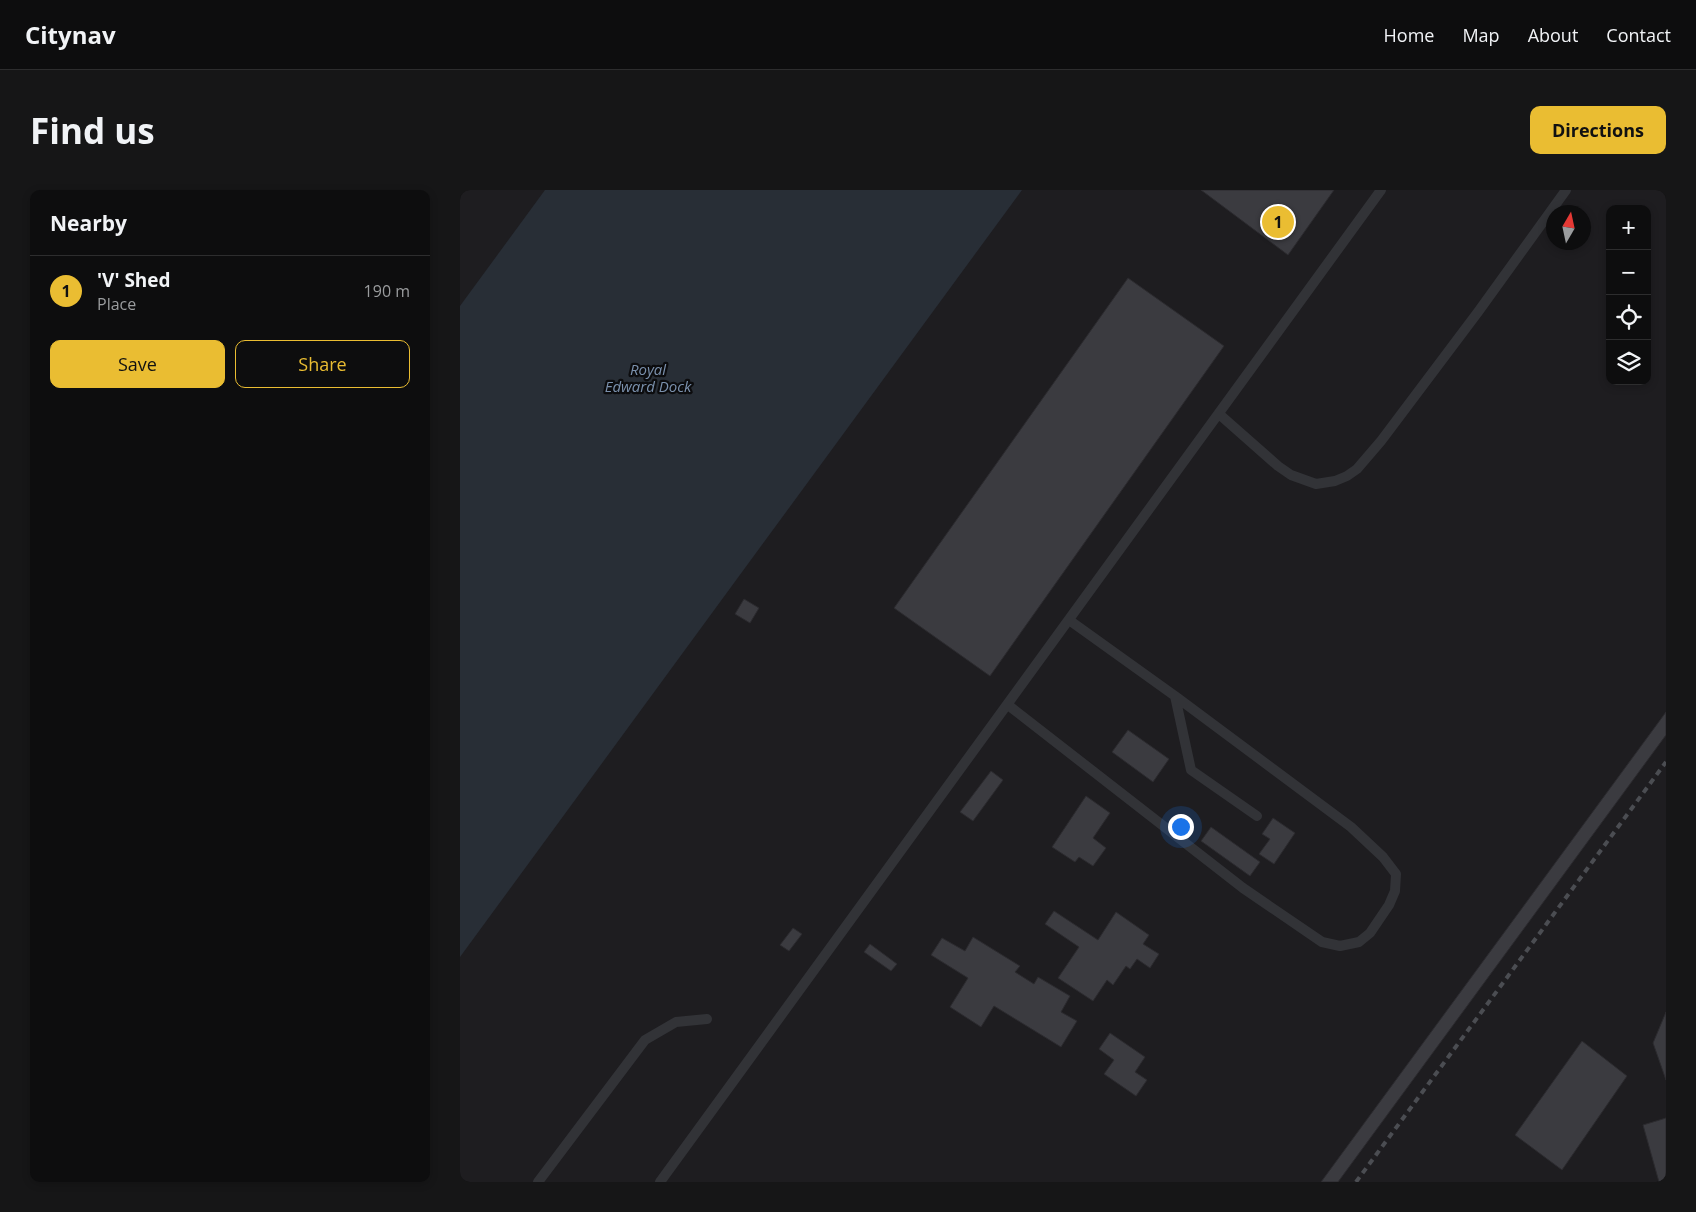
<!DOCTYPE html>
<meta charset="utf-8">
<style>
:root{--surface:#0d0d0e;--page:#161617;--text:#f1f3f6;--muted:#9a9c9e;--line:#2d2d2e;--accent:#eabd32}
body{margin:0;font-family:"Open Sans",sans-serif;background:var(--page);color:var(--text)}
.controls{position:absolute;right:15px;top:15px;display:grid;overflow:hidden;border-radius:10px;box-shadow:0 2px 8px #0003}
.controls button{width:45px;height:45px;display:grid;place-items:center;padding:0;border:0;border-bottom:1px solid var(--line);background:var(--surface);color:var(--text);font:25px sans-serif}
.compass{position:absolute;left:1086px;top:15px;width:45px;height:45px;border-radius:50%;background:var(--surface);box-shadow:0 2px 8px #0003;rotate:9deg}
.you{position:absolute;left:720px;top:636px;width:18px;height:18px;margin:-12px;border:4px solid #fff;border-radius:50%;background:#1a73e8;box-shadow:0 0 0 8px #1a73e833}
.badge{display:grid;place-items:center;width:32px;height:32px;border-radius:50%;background:var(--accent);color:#111;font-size:16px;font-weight:700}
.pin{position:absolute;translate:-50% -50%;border:2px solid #fff;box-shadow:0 1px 5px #0006}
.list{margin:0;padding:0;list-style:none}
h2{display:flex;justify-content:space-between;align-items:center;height:65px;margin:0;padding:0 20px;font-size:21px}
h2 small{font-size:16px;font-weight:400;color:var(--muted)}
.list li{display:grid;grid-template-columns:32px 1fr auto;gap:15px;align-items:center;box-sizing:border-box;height:70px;padding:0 20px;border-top:1px solid var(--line)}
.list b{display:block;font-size:19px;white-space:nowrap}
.list p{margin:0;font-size:16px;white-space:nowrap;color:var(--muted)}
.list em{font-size:16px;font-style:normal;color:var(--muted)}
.actions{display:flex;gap:10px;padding:15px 20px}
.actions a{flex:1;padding:11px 0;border:1px solid var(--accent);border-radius:10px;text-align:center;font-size:18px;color:var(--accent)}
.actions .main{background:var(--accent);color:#111}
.icon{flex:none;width:28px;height:28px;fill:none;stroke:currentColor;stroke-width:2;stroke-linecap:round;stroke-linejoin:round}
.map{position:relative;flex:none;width:1206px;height:992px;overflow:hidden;border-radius:10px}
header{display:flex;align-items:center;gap:30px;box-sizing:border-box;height:70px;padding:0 25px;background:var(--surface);border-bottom:1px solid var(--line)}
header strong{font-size:24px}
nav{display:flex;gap:28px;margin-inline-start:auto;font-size:18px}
.intro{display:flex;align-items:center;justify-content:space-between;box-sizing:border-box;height:120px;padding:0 30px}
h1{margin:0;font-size:35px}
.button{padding:12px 22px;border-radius:10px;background:var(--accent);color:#111;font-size:18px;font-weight:700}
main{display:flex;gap:30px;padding:0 30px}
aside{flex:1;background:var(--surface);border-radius:10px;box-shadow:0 2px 8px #0003}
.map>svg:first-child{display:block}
.built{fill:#1e1d20;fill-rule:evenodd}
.water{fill:#282e36}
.building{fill:#3b3b40;stroke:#2c2b2f}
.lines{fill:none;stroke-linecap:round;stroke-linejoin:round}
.service{stroke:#323337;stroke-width:10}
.rail{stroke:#4b4d52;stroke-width:4;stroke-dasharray:6 5;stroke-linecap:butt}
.labels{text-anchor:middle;stroke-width:4.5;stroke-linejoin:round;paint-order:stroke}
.water-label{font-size:15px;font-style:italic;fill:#7b91ad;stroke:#0c0c0e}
</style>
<header>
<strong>Citynav</strong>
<nav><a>Home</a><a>Map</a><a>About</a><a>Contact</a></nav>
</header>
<div class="intro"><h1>Find us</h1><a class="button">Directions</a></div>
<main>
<aside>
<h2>Nearby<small></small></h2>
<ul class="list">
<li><span class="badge">1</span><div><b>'V' Shed</b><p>Place</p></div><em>190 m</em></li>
</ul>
<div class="actions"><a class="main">Save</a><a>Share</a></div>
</aside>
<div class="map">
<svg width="1206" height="992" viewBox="0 0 1206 992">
<rect width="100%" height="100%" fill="#111113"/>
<path class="built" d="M 0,0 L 1206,0 L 1206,992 L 0,992 ZM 1150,19 L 1187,19 L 1187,191 L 1150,191 ZM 1094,22 L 1124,22 L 1124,52 L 1094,52 Z"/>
<path class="water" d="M 85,0 L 562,0 L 0,767 L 0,116 Z"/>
<path class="building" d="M 741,0 L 874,0 L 828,65 Z
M 668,88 L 764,156 L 530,486 L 434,418 Z
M 284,409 L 299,418 L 290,433 L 275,424 Z
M 1206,522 L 1206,545 L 878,992 L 861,992 Z
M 668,540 L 709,569 L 693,592 L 652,562 Z
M 531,581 L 543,590 L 513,631 L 500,622 Z
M 626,606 L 650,623 L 633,648 L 646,658 L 633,676 L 619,667 L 615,672 L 592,657 Z
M 813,628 L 835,643 L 814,674 L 799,664 L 810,649 L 802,644 Z
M 751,637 L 800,672 L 790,686 L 741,651 Z
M 594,721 L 638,750 L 656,722 L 689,745 L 683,754 L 699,764 L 690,778 L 677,769 L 670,779 L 666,776 L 653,795 L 647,790 L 633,811 L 598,788 L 619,757 L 585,734 Z
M 333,738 L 342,744 L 329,761 L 320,755 Z
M 513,747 L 560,776 L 555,782 L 574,794 L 578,787 L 610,806 L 601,822 L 617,831 L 601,857 L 534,816 L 521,837 L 490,817 L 508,788 L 471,765 L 482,748 L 505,761 Z
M 410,754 L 437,774 L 431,781 L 404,762 Z
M 1206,822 L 1206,890 L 1193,853 Z
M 650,843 L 685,867 L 675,882 L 687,890 L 676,906 L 644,884 L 654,870 L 639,859 Z
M 1122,851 L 1167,886 L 1102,980 L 1055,945 Z
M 1206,928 L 1206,992 L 1199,992 L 1183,935 Z"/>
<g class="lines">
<path class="service" d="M 759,224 L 818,276 L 831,285 L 856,294 L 875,291 L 887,286 L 897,279 L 921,251 L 1018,122 L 1106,0
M 609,430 L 715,506 L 731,580 L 797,626
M 548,515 L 783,698 L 862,752 L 880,756 L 899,752 L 910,743 L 929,715 L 935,701 L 936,684 L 923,667 L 891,637 L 715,506
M 78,992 L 185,850 L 216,832 L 247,829
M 200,992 L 921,0"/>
<path class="rail" d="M 896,992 L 1206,572"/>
</g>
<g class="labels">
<g class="water-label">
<text x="188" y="185">Royal<tspan x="188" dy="17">Edward Dock</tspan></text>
</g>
</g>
</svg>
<div class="controls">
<button>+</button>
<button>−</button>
<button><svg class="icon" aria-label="locate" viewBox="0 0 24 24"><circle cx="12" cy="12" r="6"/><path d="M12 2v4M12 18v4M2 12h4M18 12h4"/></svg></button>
<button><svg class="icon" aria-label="layers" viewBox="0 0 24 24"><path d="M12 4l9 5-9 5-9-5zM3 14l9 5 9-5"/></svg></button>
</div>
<svg class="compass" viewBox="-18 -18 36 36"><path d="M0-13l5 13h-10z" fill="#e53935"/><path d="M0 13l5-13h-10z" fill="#9a9c9e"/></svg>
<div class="you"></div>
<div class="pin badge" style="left:818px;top:32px">1</div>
</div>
</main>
